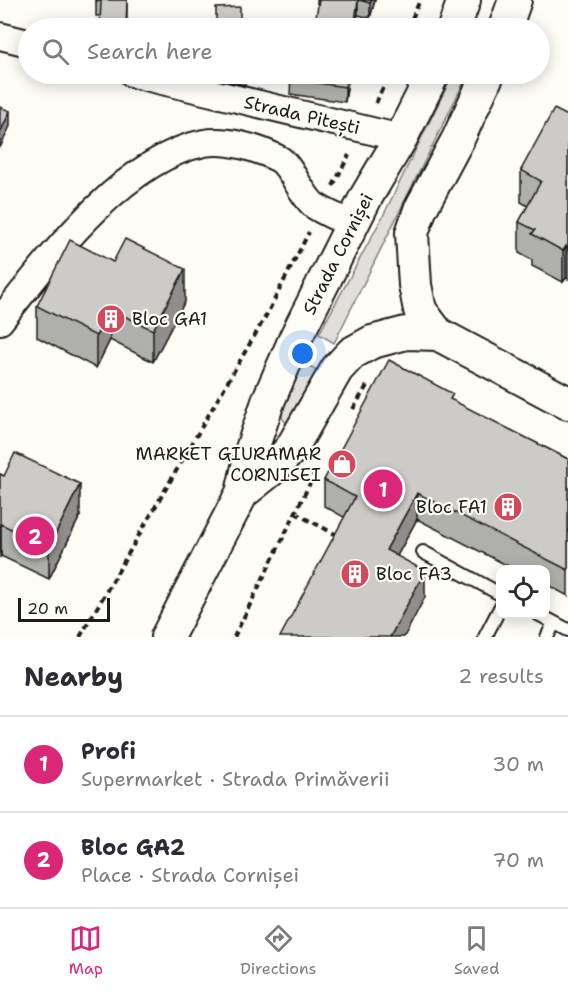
<!DOCTYPE html>
<meta charset="utf-8">
<style>
:root{--surface:#fff;--page:#f7f7f7;--text:#2b2b33;--muted:#7c7c81;--line:#e1e1e2;--accent:#db2777}
body{margin:0;font-family:"Shantell Sans",sans-serif;background:var(--page);color:var(--text)}
.controls{position:absolute;right:18px;bottom:18px;display:grid;overflow:hidden;border-radius:12px;box-shadow:0 3px 15px #0003}
.controls button{width:54px;height:54px;display:grid;place-items:center;padding:0;border:0;border-bottom:2px solid var(--line);background:var(--surface);color:var(--text);font:30px sans-serif}
.scale{position:absolute;left:18px;bottom:15px;width:92px;box-sizing:border-box;padding-left:6px;border:3px solid #1c1c1c;border-top:0;font-size:16px;line-height:21px;white-space:nowrap;color:#1c1c1c;-webkit-text-stroke:4px #fdfcf7;paint-order:stroke}
.you{position:absolute;left:303px;top:354px;width:21px;height:21px;margin:-15px;border:4px solid #fff;border-radius:50%;background:#1a73e8;box-shadow:0 0 0 9px #1a73e833}
.badge{display:grid;place-items:center;width:39px;height:39px;border-radius:50%;background:var(--accent);color:#fff;font-size:20px;font-weight:700}
.pin{position:absolute;translate:-50% -50%;border:3px solid #fff;box-shadow:0 2px 6px #0006}
.list{margin:0;padding:0;list-style:none}
h2{display:flex;justify-content:space-between;align-items:center;height:78px;margin:0;padding:0 24px;font-size:26px}
h2 small{font-size:20px;font-weight:400;color:var(--muted)}
.list li{display:grid;grid-template-columns:39px 1fr auto;gap:18px;align-items:center;box-sizing:border-box;height:96px;padding:0 24px;border-top:2px solid var(--line)}
.list b{display:block;font-size:22px;white-space:nowrap}
.list p{margin:0;font-size:20px;white-space:nowrap;color:var(--muted)}
.list em{font-size:20px;font-style:normal;color:var(--muted)}
.icon{flex:none;width:33px;height:33px;fill:none;stroke:currentColor;stroke-width:2;stroke-linecap:round;stroke-linejoin:round}
.map{position:relative;flex:none;width:568px;height:637px;overflow:hidden}
.search{position:absolute;background:var(--surface);box-shadow:0 3px 15px #0003;left:18px;right:18px;top:18px;height:66px;display:flex;align-items:center;gap:15px;box-sizing:border-box;padding:0 21px;border-radius:33px;color:var(--muted);font-size:22px}
.sheet{height:270px;background:var(--surface)}
nav{display:flex;justify-content:space-around;align-items:center;box-sizing:border-box;height:84px;border-top:2px solid var(--line);background:var(--surface);font-size:16px;color:var(--muted)}
nav a{display:grid;justify-items:center;gap:3px}
nav .on{color:var(--accent)}
.map>svg:first-child{display:block}
.green{fill:#e0dfdb;stroke:#7e7e7c;stroke-width:1.5}
.lines{fill:none;stroke-linecap:round;stroke-linejoin:round}
.service-casing{stroke:#1c1c1c;stroke-width:16}
.minor-casing{stroke:#1c1c1c;stroke-width:30}
.tertiary-casing{stroke:#1c1c1c;stroke-width:36}
.path{stroke:#1c1c1c;stroke-width:4;stroke-dasharray:6 4.5;stroke-linecap:butt}
.service{stroke:#fdfcf7;stroke-width:12}
.minor{stroke:#fdfcf7;stroke-width:26}
.tertiary{stroke:#fdfcf7;stroke-width:32}
.wall{fill:#afafac;stroke:#1c1c1c;stroke-width:1.5}
.shaded-wall{fill:#8f8e8c;stroke:#1c1c1c;stroke-width:1.5}
.building{fill:#cccbc8;stroke:#1c1c1c;stroke-width:1.5}
.labels{text-anchor:middle;stroke-width:4.5;stroke-linejoin:round;paint-order:stroke}
.street-label{font-size:18px;fill:#1c1c1c;stroke:#fdfcf7}
.poi-label{font-size:18px;fill:#1c1c1c;stroke:#fdfcf7;text-anchor:start}
</style>
<div class="map">
<svg width="568" height="637" viewBox="0 0 568 637">
<rect width="100%" height="100%" fill="#fdfcf7"/>
<filter id="ink" filterUnits="userSpaceOnUse"><feTurbulence type="fractalNoise" baseFrequency=".0167" numOctaves="2"/><feDisplacementMap in="SourceGraphic" scale="12" xChannelSelector="R" yChannelSelector="G"/><feConvolveMatrix kernelMatrix="1 2 1 2 8 2 1 2 1" color-interpolation-filters="sRGB"/></filter>
<g filter="url(#ink)">
<path class="green" d="M 453,74 L 468,74 L 334,343 L 319,334 L 383,216 Z
M 304,363 L 322,373 L 290,424 C 267,419 298,376 304,363 Z"/>
<g class="lines">
<g class="service-casing">
<path id="service" d="M 423,552 L 500,594
M 538,614 L 568,630
M 485,637 L 500,608
M 547,637 L 554,623"/>
</g>
<g class="minor-casing">
<path id="minor" d="M 0,36 L 28,43
M 133,74 L 401,138
M 0,321 C 49,259 123,159 204,143 C 227,139 258,148 279,159 C 291,166 301,195 315,206 C 326,213 340,219 352,224"/>
</g>
<g class="tertiary-casing">
<path id="tertiary" d="M 454,28 L 464,0
M 505,28 L 515,0
M 438,334 L 420,310 L 415,285 L 412,233 L 420,210 L 458,139 L 488,74
M 242,493 L 272,469 L 291,449 L 337,369 L 352,353 L 372,342 L 406,333 L 438,334 L 568,403
M 167,637 L 242,493 L 252,449 L 269,399 L 296,337 L 366,197 L 401,138 L 433,74"/>
</g>
<path class="path" d="M 408,28 L 420,0
M 376,103 L 389,74
M 333,186 L 349,155
M 353,409 L 368,384
M 295,513 L 337,535
M 80,637 L 267,314 L 309,232
M 234,637 L 317,469"/>
<use href="#service" class="service"/>
<use href="#minor" class="minor"/>
<use href="#tertiary" class="tertiary"/>
</g>
<path class="wall" d="M 96,0 L 127,0 L 127,28 L 100,28 L 101,16 L 96,16 Z
M 317,0 L 375,0 L 370,18 L 317,4 Z
M 205,74 L 245,74 L 245,85 L 205,76 Z
M 291,74 L 349,74 L 345,102 L 290,94 Z
M 568,116 L 568,279 L 566,278 L 563,282 L 532,266 L 532,260 L 519,253 L 519,222 L 528,206 L 521,202 L 521,170 Z
M 185,301 L 153,362 L 110,340 L 96,368 L 37,337 L 37,306 Z
M 453,401 L 568,459 L 568,596 L 546,584 L 546,570 L 516,570 L 417,519 L 397,556 L 425,597 L 344,517 L 324,506 L 324,480 Z
M 0,474 L 80,516 L 49,579 L 1,556 Z"/>
<path class="shaded-wall" d="M 358,0 L 358,15 L 356,28 L 354,28 Z
M 371,0 L 375,0 L 370,18 L 370,3 Z
M 347,74 L 349,74 L 345,102 L 345,87 Z
M 10,111 L 10,126 L 0,148 L 0,133 Z
M 566,246 L 566,278 L 563,282 L 563,251 Z
M 185,269 L 185,301 L 153,362 L 153,330 Z
M 110,309 L 110,340 L 96,368 L 96,336 Z
M 80,484 L 80,516 L 49,579 L 49,547 Z
M 417,493 L 417,519 L 386,576 L 386,550 Z
M 1,524 L 1,556 L 0,558 L 0,527 Z
M 425,571 L 425,597 L 404,637 L 390,637 Z"/>
<path class="building" d="M 96,0 L 127,0 L 126,27 L 100,26 L 101,1 L 96,1 Z
M 319,0 L 358,0 L 354,28 L 314,28 Z
M 359,0 L 371,0 L 370,3 Z
M 240,7 L 240,28 L 205,28 L 216,28 L 216,8 Z
M 291,74 L 347,74 L 345,87 L 290,79 Z
M 0,107 L 10,111 L 0,133 Z
M 554,109 L 568,116 L 568,248 L 566,246 L 563,251 L 532,234 L 535,230 L 519,222 L 541,181 L 521,170 Z
M 125,239 L 185,269 L 153,330 L 110,309 L 96,336 L 37,306 L 70,240 L 113,262 Z
M 389,360 L 453,394 L 450,399 L 568,459 L 568,570 L 417,493 L 386,550 L 425,571 L 390,637 L 280,637 L 355,497 L 324,480 Z
M 15,453 L 80,484 L 49,547 L 1,524 L 0,527 L 0,474 L 4,476 Z"/>
</g>
<defs>
<g id="building-disc" transform="scale(1.5)"><circle r="9.5" fill="#d1495b" stroke="#fdfcf7"/><path d="M-4-6H4V6H1V3H-1V6H-4ZM-2.5-4.3h1.7v1.8h-1.7ZM.8-4.3h1.7v1.8H.8ZM-2.5-1h1.7V.8h-1.7ZM.8-1h1.7V.8H.8Z" fill="#fff"/></g>
<g id="shop-disc" transform="scale(1.5)"><circle r="9.5" fill="#d1495b" stroke="#fdfcf7"/><path d="M-5-2.5h2.3a2.7 3.5 0 0 1 5.4 0H5L5.5 6h-11ZM-1.5-2.5h3a1.5 2.3 0 0 0-3 0Z" fill="#fff"/></g>
</defs>
<g fill-rule="evenodd">
<use href="#building-disc" x="111" y="319"/>
<use href="#shop-disc" x="342" y="464"/>
<use href="#building-disc" x="508" y="507"/>
<use href="#building-disc" x="355" y="574"/>
</g>
<g class="labels">
<g class="street-label">
<text transform="translate(302 115) rotate(13)" y="6">Strada Pitești</text>
<text transform="translate(338 254) rotate(-63)" y="6">Strada Cornișei</text>
</g>
<g class="poi-label">
<text x="132" y="325">Bloc GA1</text>
<text x="321" y="460" text-anchor="end">MARKET GIURAMAR<tspan x="321" dy="21">CORNISEI</tspan></text>
<text x="487" y="513" text-anchor="end">Bloc FA1</text>
<text x="376" y="580">Bloc FA3</text>
</g>
</g>
</svg>
<div class="controls">
<button><svg class="icon" aria-label="locate" viewBox="0 0 24 24"><circle cx="12" cy="12" r="6"/><path d="M12 2v4M12 18v4M2 12h4M18 12h4"/></svg></button>
</div>
<div class="scale">20 m</div>
<div class="you"></div>
<div class="pin badge" style="left:383px;top:489px">1</div>
<div class="pin badge" style="left:35px;top:536px">2</div>
<div class="search"><svg class="icon" aria-label="search" viewBox="0 0 24 24"><circle cx="10" cy="10" r="6"/><path d="M15 15l6 6"/></svg>Search here</div>
</div>
<section class="sheet">
<h2>Nearby<small>2 results</small></h2>
<ul class="list">
<li><span class="badge">1</span><div><b>Profi</b><p>Supermarket · Strada Primăverii</p></div><em>30 m</em></li>
<li><span class="badge">2</span><div><b>Bloc GA2</b><p>Place · Strada Cornișei</p></div><em>70 m</em></li>
</ul>
</section>
<nav>
<a class="on"><svg class="icon" aria-label="map" viewBox="0 0 24 24"><path d="M3 6l6-2 6 2 6-2v14l-6 2-6-2-6 2zM9 4v14M15 6v14"/></svg>Map</a>
<a><svg class="icon" aria-label="directions" viewBox="0 0 24 24"><path d="M12 3l9 9-9 9-9-9zM9 14v-3h6M13 9l2 2-2 2"/></svg>Directions</a>
<a><svg class="icon" aria-label="saved" viewBox="0 0 24 24"><path d="M7 4h10v16l-5-4-5 4z"/></svg>Saved</a>
</nav>
